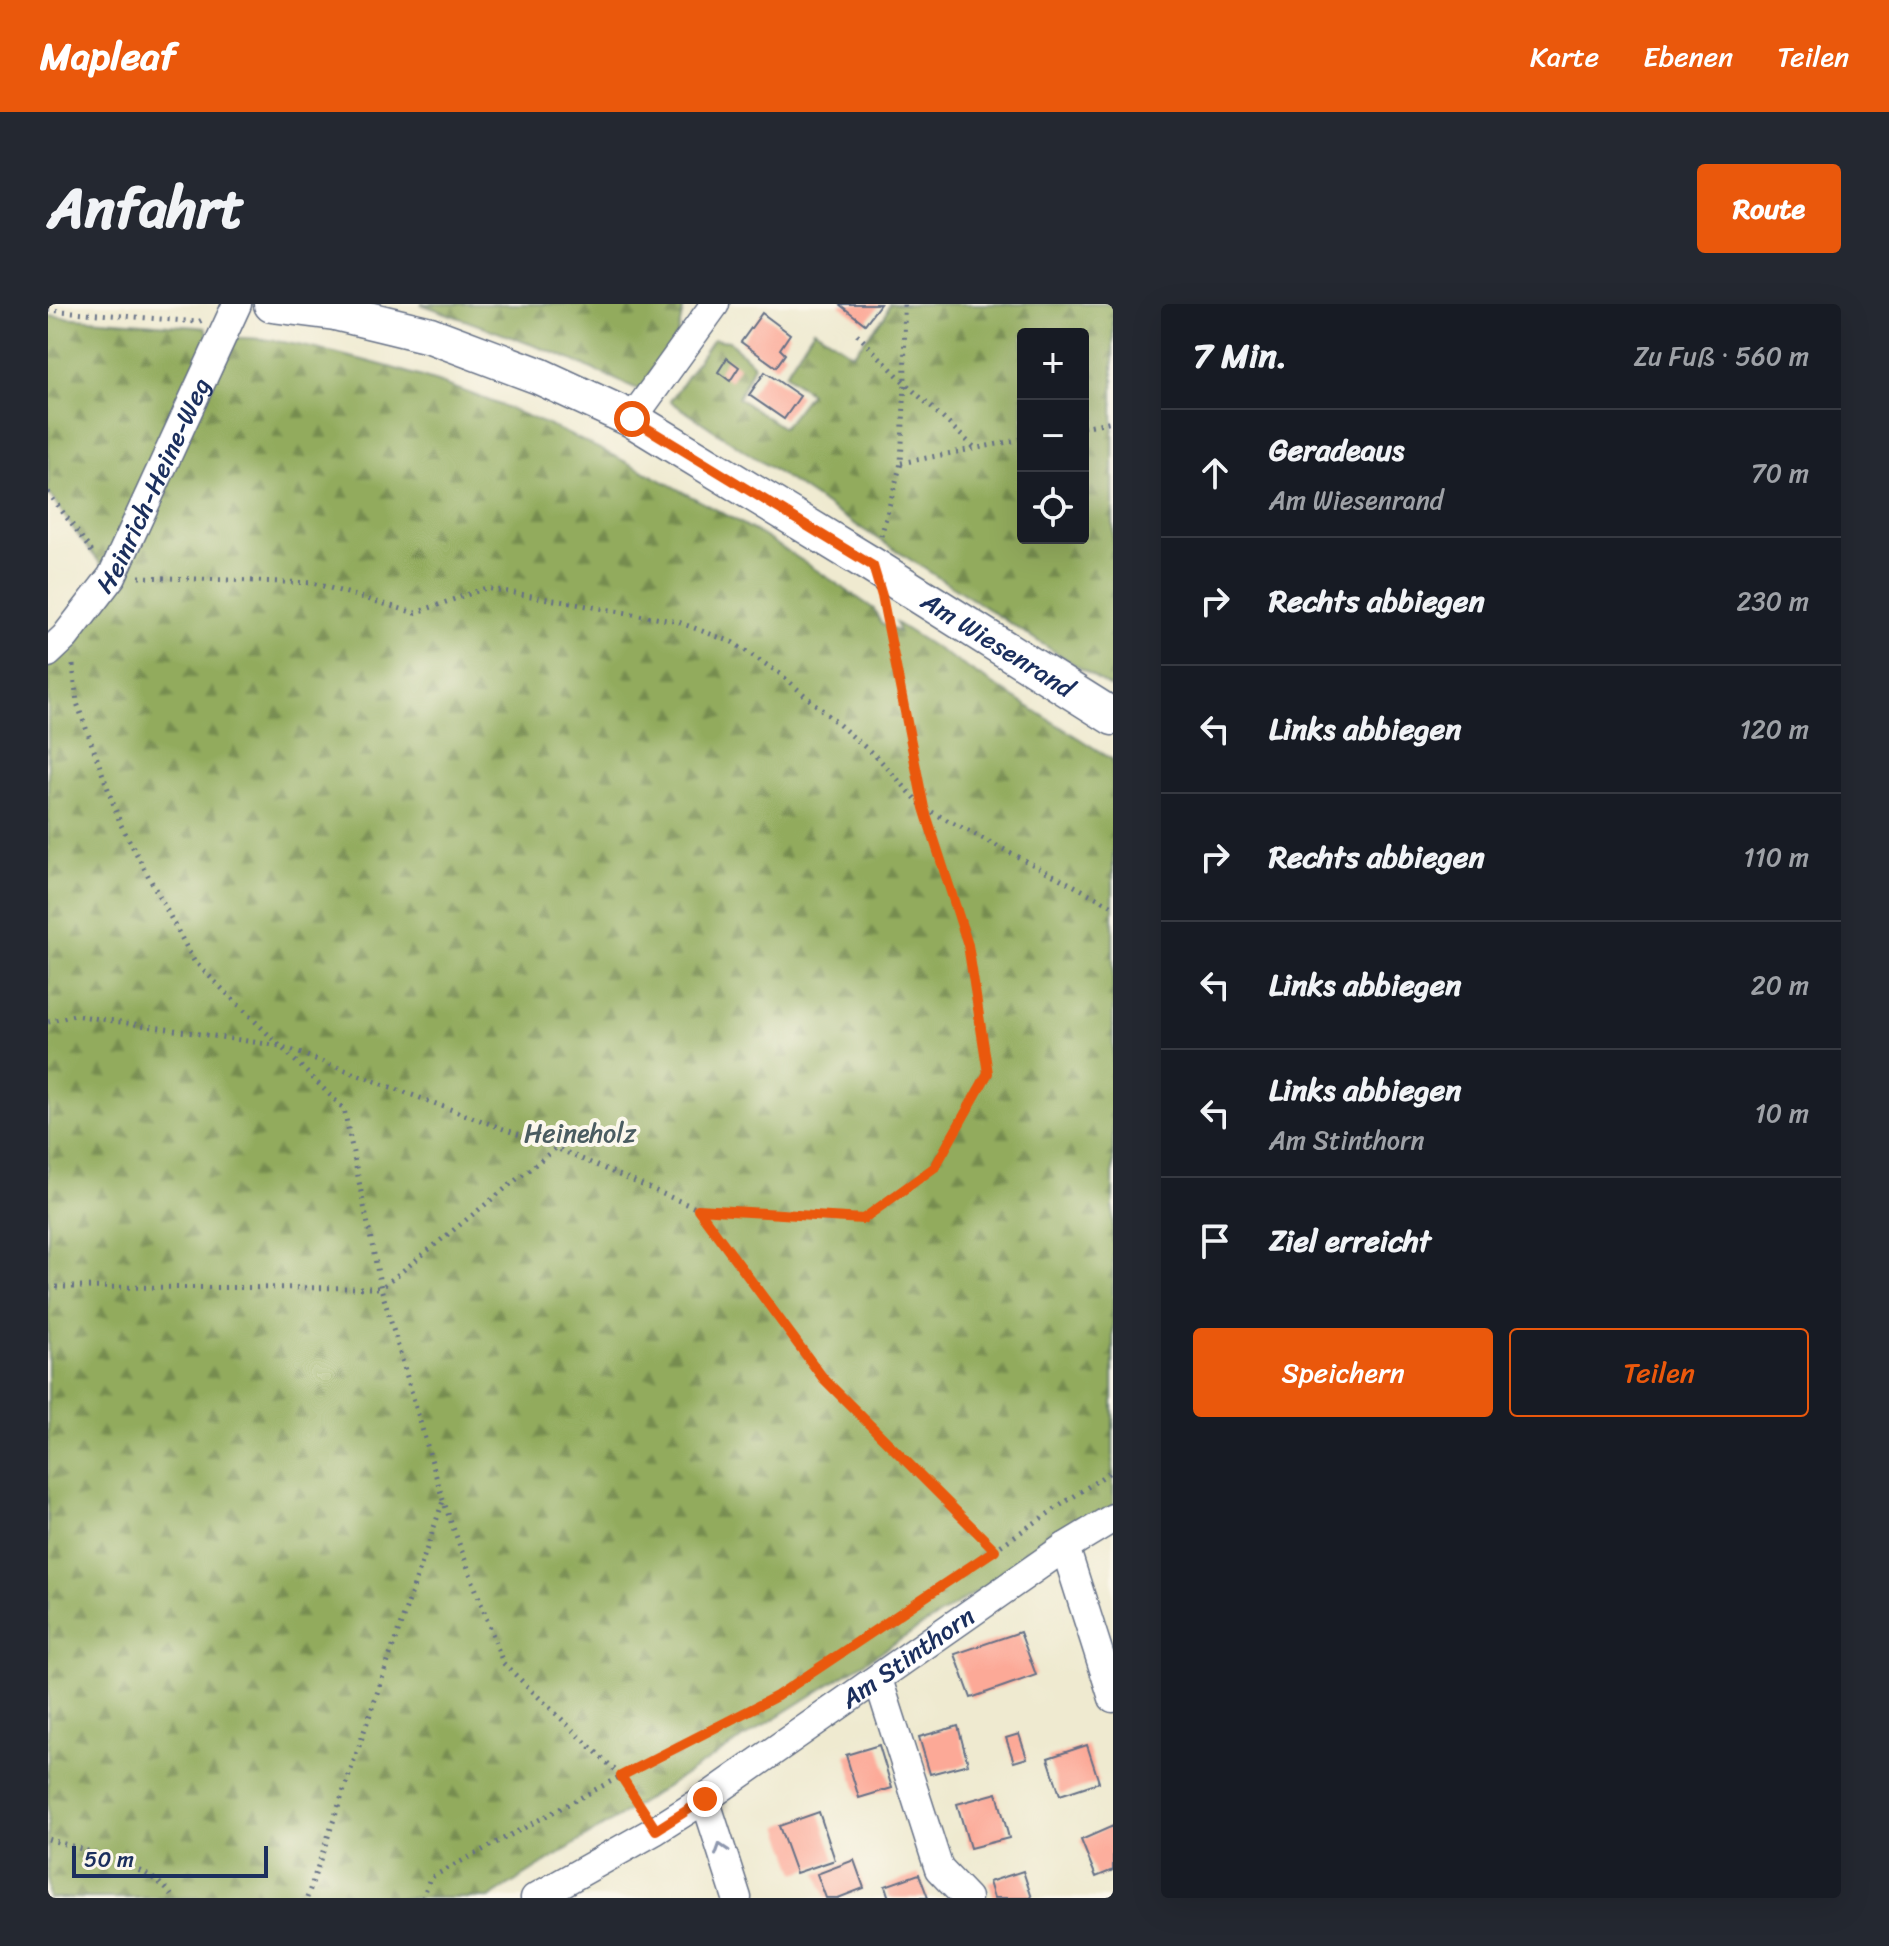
<!DOCTYPE html>
<html lang="de">
<meta charset="utf-8">
<style>
:root{--surface:#171b24;--page:#242831;--text:#f1f3f6;--muted:#9ea1a6;--line:#363941;--accent:#ea580c}
body{margin:0;font-family:Sriracha,sans-serif;background:var(--page);color:var(--text)}
.controls{position:absolute;right:24px;top:24px;display:grid;overflow:hidden;border-radius:8px;box-shadow:0 8px 32px #0002}
.controls button{width:72px;height:72px;display:grid;place-items:center;padding:0;border:0;border-bottom:2px solid var(--line);background:var(--surface);color:var(--text);font:40px sans-serif}
.scale{position:absolute;left:24px;bottom:20px;width:196px;box-sizing:border-box;padding-left:8px;border:4px solid #1b2f5e;border-top:0;font-size:22px;line-height:28px;white-space:nowrap;color:#1b2f5e;-webkit-text-stroke:6px #fbf7ec;paint-order:stroke}
.stop{position:absolute;width:24px;height:24px;margin:-18px;border:6px solid #ea580c;border-radius:50%;background:#fff}
.stop.end{background:#ea580c;border-color:#fff;box-shadow:0 2px 8px #0008}
.list{margin:0;padding:0;list-style:none}
h2{display:flex;justify-content:space-between;align-items:center;height:104px;margin:0;padding:0 32px;font-size:34px}
h2 small{font-size:26px;font-weight:400;color:var(--muted)}
.list li{display:grid;grid-template-columns:52px 1fr auto;gap:24px;align-items:center;box-sizing:border-box;height:128px;padding:0 32px;border-top:2px solid var(--line)}
.list b{display:block;font-size:30px;white-space:nowrap}
.list p{margin:0;font-size:26px;white-space:nowrap;color:var(--muted)}
.list em{font-size:26px;font-style:normal;color:var(--muted)}
.actions{display:flex;gap:16px;padding:24px 32px}
.actions a{flex:1;padding:18px 0;border:2px solid var(--accent);border-radius:8px;text-align:center;font-size:28px;color:var(--accent)}
.actions .main{background:var(--accent);color:#fff}
.icon{flex:none;width:44px;height:44px;fill:none;stroke:currentColor;stroke-width:2;stroke-linecap:round;stroke-linejoin:round}
.map{position:relative;flex:none;width:1065px;height:1594px;overflow:hidden;border-radius:8px}
header{display:flex;align-items:center;gap:48px;box-sizing:border-box;height:112px;padding:0 40px;background:var(--accent);color:#fff}
header strong{font-size:38px}
nav{display:flex;gap:44px;margin-inline-start:auto;font-size:28px}
.intro{display:flex;align-items:center;justify-content:space-between;box-sizing:border-box;height:192px;padding:0 48px}
h1{margin:0;font-size:56px}
.button{padding:20px 36px;border-radius:8px;background:var(--accent);color:#fff;font-size:28px;font-weight:700}
main{display:flex;gap:48px;padding:0 48px}
aside{flex:1;background:var(--surface);border-radius:8px;box-shadow:0 8px 32px #0002}
.map>svg:first-child{display:block}
.forest{fill:url(#forest-firs);stroke:#566d5e;stroke-width:2;fill-rule:evenodd}
.building{fill:#fca997}
.lines{fill:none;stroke-linecap:round;stroke-linejoin:round}
.minor-casing{stroke:#657086;stroke-width:31}
.major-casing{stroke:#657086;stroke-width:39}
.path{stroke:#657086;stroke-width:5;stroke-dasharray:2 6;stroke-linecap:butt}
.minor{stroke:#fff;stroke-width:28}
.major{stroke:#fff;stroke-width:36}
.oneway{stroke:#8d97ae}
.route{stroke:#ea580c;stroke-width:10}
.labels{text-anchor:middle;stroke-width:8;stroke-linejoin:round;paint-order:stroke}
.street-label{font-size:26px;fill:#1b2f5e;stroke:#fbf7ec}
.park-label{font-size:26px;fill:#4a5c61;stroke:#fbf7ec}
</style>
<header>
<strong>Mapleaf</strong>
<nav><a>Karte</a><a>Ebenen</a><a>Teilen</a></nav>
</header>
<div class="intro"><h1>Anfahrt</h1><a class="button">Route</a></div>
<main>
<div class="map">
<svg width="1065" height="1594" viewBox="0 0 1065 1594">
<defs>
<pattern id="forest-firs" width="22" height="20" patternUnits="userSpaceOnUse" patternTransform="scale(2)"><rect width="22" height="20" fill="#92ab5d"/><path d="M5 1l3.5 6h-7zM16 11l3.5 6h-7z" fill="#768c50"/></pattern>
</defs>
<rect width="100%" height="100%" fill="#fbf7ec"/>
<filter id="ink" filterUnits="userSpaceOnUse"><feTurbulence type="fractalNoise" baseFrequency=".0125" numOctaves="2"/><feDisplacementMap in="SourceGraphic" scale="16" xChannelSelector="R" yChannelSelector="G"/><feConvolveMatrix kernelMatrix="1 2 1 2 8 2 1 2 1" color-interpolation-filters="sRGB"/></filter>
<filter id="wash" filterUnits="userSpaceOnUse"><feTurbulence type="fractalNoise" baseFrequency=".006" numOctaves="4" result="noise"/><feDisplacementMap in="SourceGraphic" scale="32" xChannelSelector="R" yChannelSelector="G"/><feGaussianBlur stdDeviation="1.8" result="paint"/><feColorMatrix in="noise" values="0 0 0 0 0 0 0 0 0 0 0 0 0 0 0 0 0 1.4 0 .05"/><feComposite in="paint" operator="in"/></filter>
<g filter="url(#wash)">
<rect width="100%" height="100%" fill="#efead0"/>
<path class="forest" d="M 373,0 L 636,0 L 630,30 L 594,87 L 512,51 Z
M 841,0 L 1065,0 L 1065,385 L 805,219 L 622,97 L 665,35 L 681,37 L 706,61 L 690,94 L 735,124 L 762,89 L 737,70 L 766,25 L 805,50 L 837,12 ZM 975,30 L 1035,30 L 1035,234 L 975,234 Z
M 0,12 L 149,23 L 157,24 L 162,35 C 209,30 249,40 294,51 C 417,79 536,133 646,194 C 671,207 696,220 720,235 C 756,257 791,281 826,305 L 833,320 L 851,328 L 848,319 L 1065,456 L 1065,1202 L 441,1594 L 0,1594 L 0,349 L 63,272 L 34,237 L 0,188 Z"/>
<g id="blocks">
<path class="building" d="M 791,0 L 832,0 L 817,20 Z
M 714,9 L 742,30 L 732,45 L 737,50 L 728,63 L 693,38 Z
M 679,54 L 691,63 L 682,77 L 670,68 Z
M 717,68 L 752,92 L 736,115 L 701,91 Z
M 972,1328 L 988,1371 L 923,1394 L 907,1350 Z
M 910,1422 L 920,1460 L 882,1470 L 871,1433 Z
M 971,1430 L 979,1454 L 966,1458 L 958,1434 Z
M 831,1441 L 844,1484 L 811,1494 L 798,1451 Z
M 1039,1441 L 1051,1478 L 1012,1491 L 1000,1454 Z
M 949,1489 L 961,1534 L 922,1544 L 909,1500 Z
M 771,1508 L 787,1556 L 748,1569 L 731,1522 Z
M 1065,1522 L 1065,1566 L 1048,1573 L 1033,1536 Z
M 806,1556 L 816,1584 L 790,1594 L 778,1594 L 769,1570 Z
M 975,1567 L 984,1594 L 946,1594 L 941,1578 Z
M 871,1570 L 880,1594 L 841,1594 L 837,1582 Z"/>
</g>
</g>
<g filter="url(#ink)">
<use href="#blocks" fill-opacity="0" stroke="#657086" stroke-width="2"/>
<g class="lines">
<g class="minor-casing">
<g id="minor">
<path d="M 584,115 L 667,0"/>
<path id="s1" d="M 0,349 L 17,333 L 64,272 L 189,0"/>
<path d="M 1017,1243 L 1065,1394"/>
<path d="M 830,1375 L 891,1565 L 919,1594"/>
<path d="M 657,1495 L 689,1594"/>
<path id="s2" d="M 487,1594 L 608,1526 L 657,1495 L 1017,1243 L 1065,1214"/>
</g>
</g>
<g class="major-casing">
<g id="major">
<path id="s3" d="M 224,0 L 287,8 L 382,31 L 491,72 L 584,115 L 825,262 L 1065,413"/>
</g>
</g>
<path class="path" d="M 0,6 L 150,18 L 154,16
M 809,30 L 857,79 L 927,144
M 1035,123 L 1065,117
M 853,159 L 975,135
M 0,188 L 47,252
M 833,232 L 853,159 L 857,79 L 856,0
M 91,273 L 265,279 L 367,309 L 438,284 L 630,318 L 684,338 L 731,369 L 832,456 L 876,504 L 1065,602
M 25,361 L 29,399 L 73,521 L 146,657 L 296,805 L 333,984 L 508,844 L 650,905 L 815,915 L 887,863 L 940,769 L 920,641 L 876,504 L 836,304
M 0,718 L 26,711 L 232,742 L 507,844
M 650,905 L 775,1074 L 947,1246
M 0,983 L 333,984 L 395,1196 L 455,1359 L 573,1472 L 729,1392 L 1065,1166
M 0,1535 C 32,1545 110,1564 125,1594
M 259,1594 L 395,1197
M 375,1594 L 382,1574 L 573,1472 L 594,1505"/>
<use href="#minor" class="minor"/>
<use href="#major" class="major"/>
</g>
<defs><path id="oneway-chevron" d="M-2-3.5L2.5 0L-2 3.5" fill="none" stroke-width="1.6" stroke-linecap="round" stroke-linejoin="round" transform="scale(2)"/></defs>
<use class="oneway" href="#oneway-chevron" transform="translate(673 1545) rotate(-108)"/>
</g>
<g class="lines" filter="url(#ink)">
<path class="route" d="M 584,115 L 825,262 L 834,292 L 876,504 L 920,641 L 940,769 L 887,863 L 815,915 L 650,905 L 775,1074 L 947,1246 L 729,1392 L 573,1472 L 608,1526 L 657,1495"/>
</g>
<g class="labels">
<g class="street-label">
<text dy="9" stroke="none"><textPath href="#s1" startOffset="200">Heinrich-Heine-Weg</textPath></text>
<text dy="9" stroke="none"><textPath href="#s3" startOffset="810">Am Wiesenrand</textPath></text>
<text dy="9" stroke="none"><textPath href="#s2" startOffset="444">Am Stinthorn</textPath></text>
</g>
<g class="park-label">
<text x="532" y="838">Heineholz</text>
</g>
</g>
</svg>
<div class="controls">
<button>+</button>
<button>−</button>
<button><svg class="icon" aria-label="locate" viewBox="0 0 24 24"><circle cx="12" cy="12" r="6"/><path d="M12 2v4M12 18v4M2 12h4M18 12h4"/></svg></button>
</div>
<div class="scale">50 m</div>
<div class="stop" style="left:584px;top:115px"></div>
<div class="stop end" style="left:657px;top:1495px"></div>
</div>
<aside>
<h2>7 Min.<small>Zu Fuß · 560 m</small></h2>
<ul class="list">
<li><svg class="icon" aria-label="ahead" viewBox="0 0 24 24"><path d="M12 20V5M6 11l6-6 6 6"/></svg><div><b>Geradeaus</b><p>Am Wiesenrand</p></div><em>70 m</em></li>
<li><svg class="icon" aria-label="right" viewBox="0 0 24 24"><path d="M7 20v-9h11M14 6l5 5-5 5"/></svg><div><b>Rechts abbiegen</b></div><em>230 m</em></li>
<li><svg class="icon" aria-label="left" viewBox="0 0 24 24"><path d="M17 20v-9H6M10 6l-5 5 5 5"/></svg><div><b>Links abbiegen</b></div><em>120 m</em></li>
<li><svg class="icon" aria-label="right" viewBox="0 0 24 24"><path d="M7 20v-9h11M14 6l5 5-5 5"/></svg><div><b>Rechts abbiegen</b></div><em>110 m</em></li>
<li><svg class="icon" aria-label="left" viewBox="0 0 24 24"><path d="M17 20v-9H6M10 6l-5 5 5 5"/></svg><div><b>Links abbiegen</b></div><em>20 m</em></li>
<li><svg class="icon" aria-label="left" viewBox="0 0 24 24"><path d="M17 20v-9H6M10 6l-5 5 5 5"/></svg><div><b>Links abbiegen</b><p>Am Stinthorn</p></div><em>10 m</em></li>
<li><svg class="icon" aria-label="arrive" viewBox="0 0 24 24"><path d="M6 21V4h12l-3 4 3 4H6"/></svg><div><b>Ziel erreicht</b></div></li>
</ul>
<div class="actions"><a class="main">Speichern</a><a>Teilen</a></div>
</aside>
</main>
